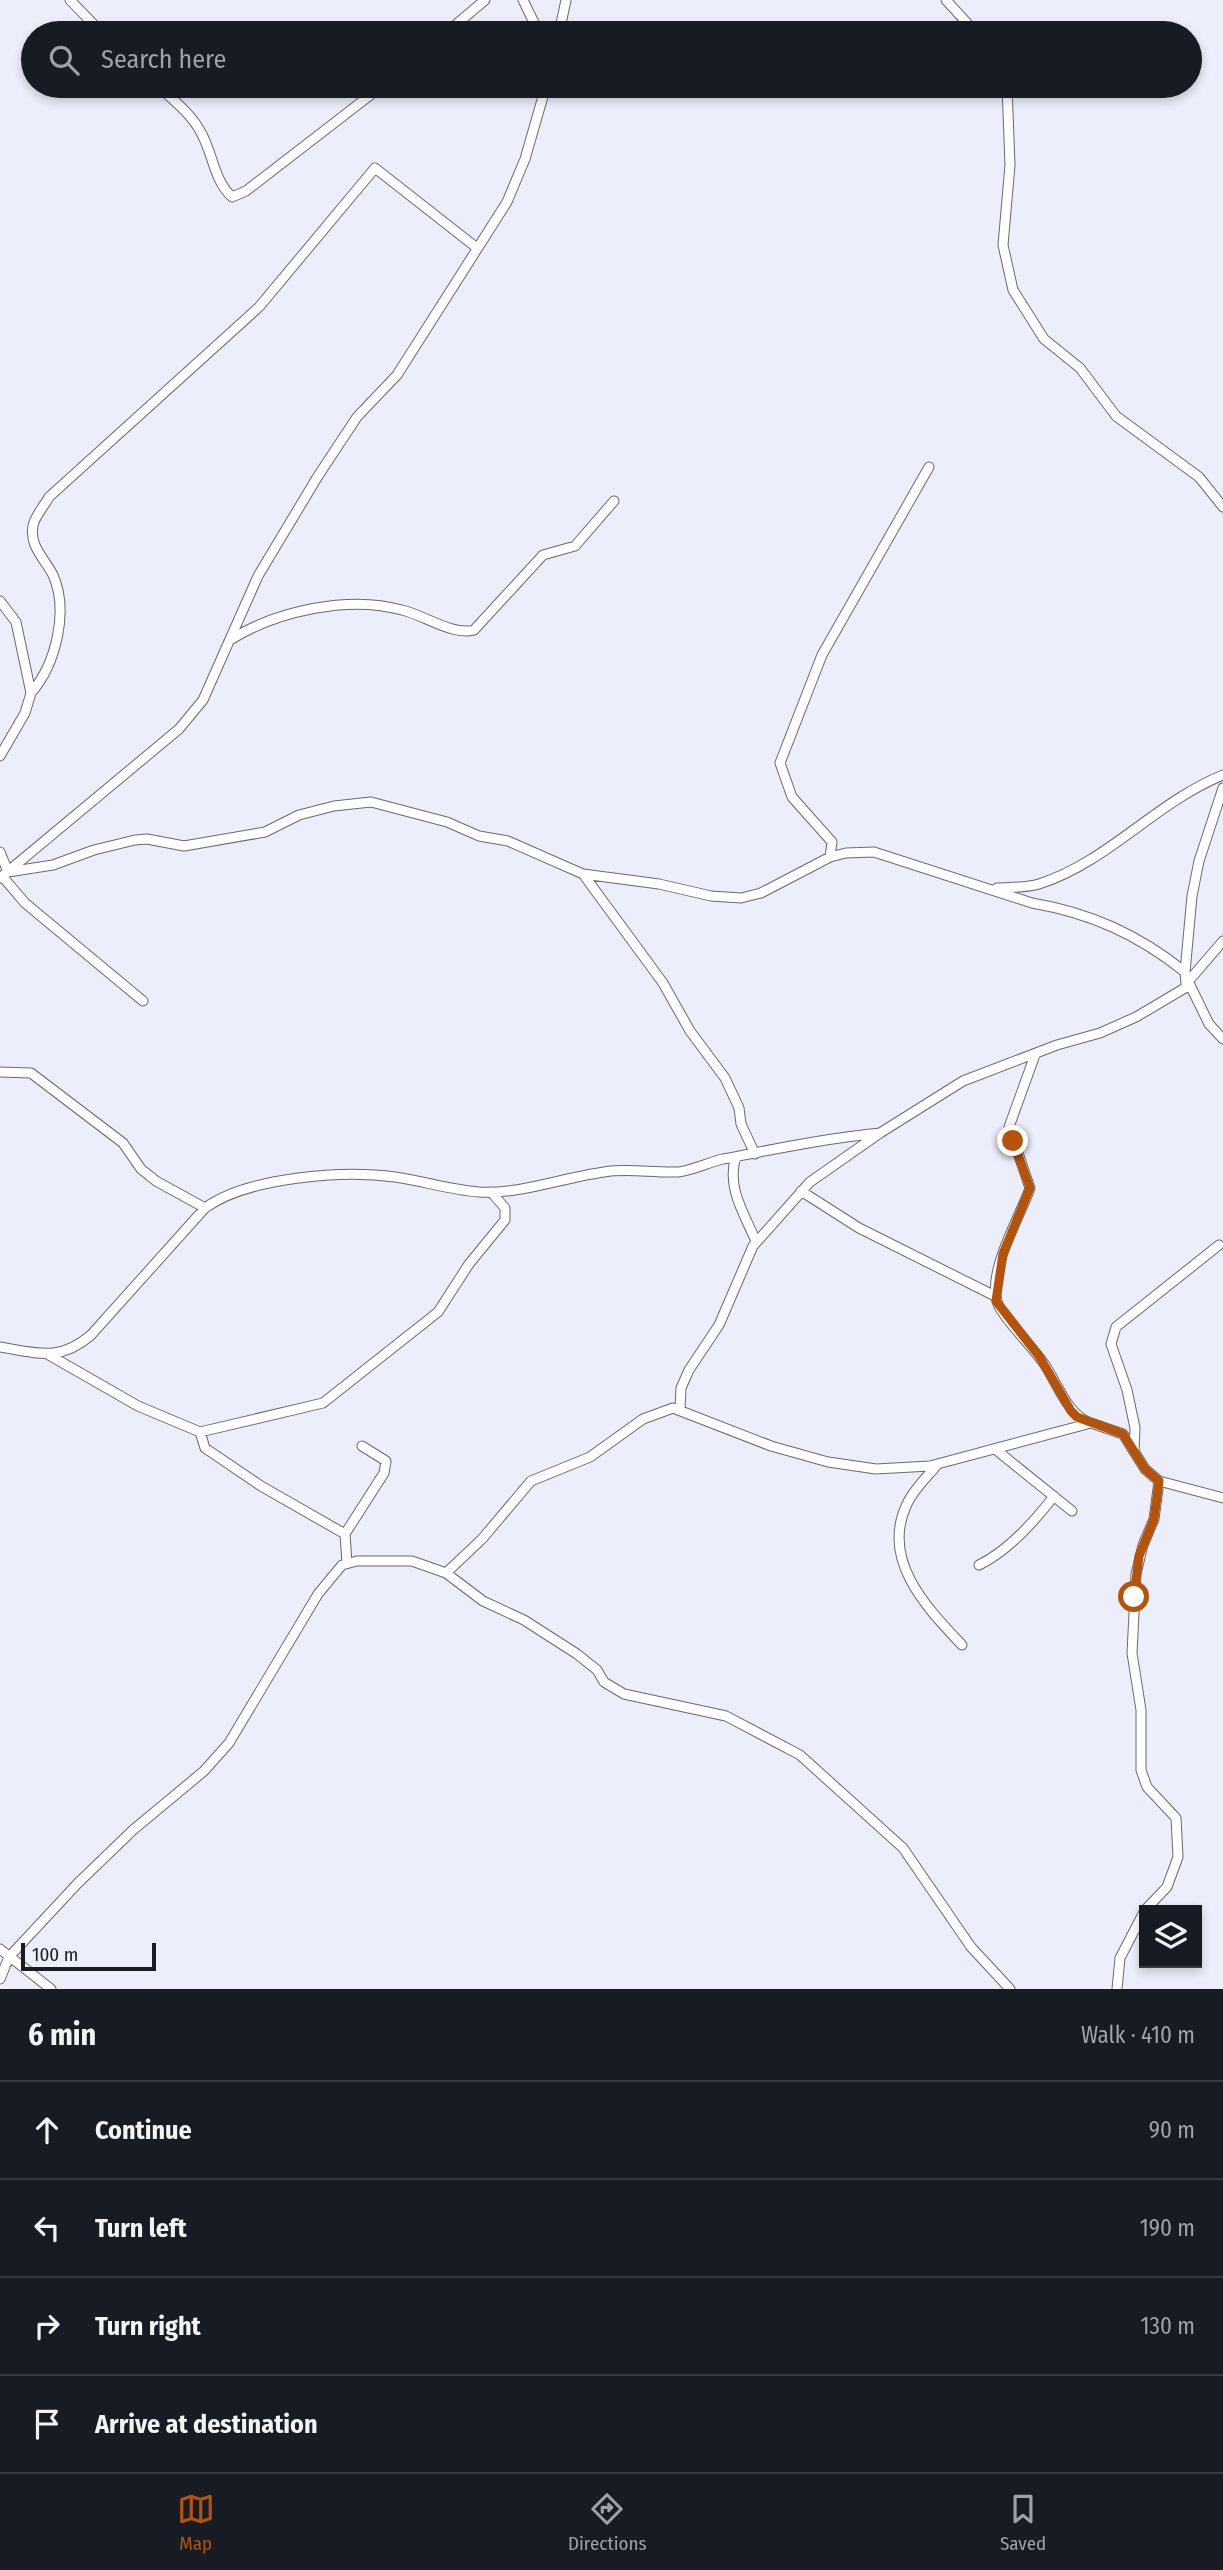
<!DOCTYPE html>
<meta charset="utf-8">
<style>
:root{--surface:#171b24;--page:#242831;--text:#f1f3f6;--muted:#9ea1a6;--line:#363941;--accent:#b45309}
body{margin:0;font-family:"Fira Sans Condensed",sans-serif;background:var(--page);color:var(--text)}
.controls{position:absolute;right:21px;bottom:21px;display:grid;overflow:hidden;border-radius:0px;box-shadow:0 4px 10px #0003}
.controls button{width:63px;height:63px;display:grid;place-items:center;padding:0;border:0;border-bottom:2px solid var(--line);background:var(--surface);color:var(--text);font:35px sans-serif}
.scale{position:absolute;left:21px;bottom:18px;width:135px;box-sizing:border-box;padding-left:7px;border:4px solid #1b1c20;border-top:0;font-size:19px;line-height:24px;white-space:nowrap;color:#1b1c20;-webkit-text-stroke:5px #eceffb;paint-order:stroke}
.stop{position:absolute;width:21px;height:21px;margin:-16px;border:5px solid #b45309;border-radius:50%;background:#fff}
.stop.end{background:#b45309;border-color:#fff;box-shadow:0 2px 7px #0008}
.list{margin:0;padding:0;list-style:none}
h2{display:flex;justify-content:space-between;align-items:center;height:91px;margin:0;padding:0 28px;font-size:30px}
h2 small{font-size:23px;font-weight:400;color:var(--muted)}
.list li{display:grid;grid-template-columns:46px 1fr auto;gap:21px;align-items:center;box-sizing:border-box;height:98px;padding:0 28px;border-top:2px solid var(--line)}
.list b{display:block;font-size:26px;white-space:nowrap}
.list em{font-size:23px;font-style:normal;color:var(--muted)}
.icon{flex:none;width:38px;height:38px;fill:none;stroke:currentColor;stroke-width:2;stroke-linecap:round;stroke-linejoin:round}
.map{position:relative;flex:none;width:1223px;height:1989px;overflow:hidden}
.search{position:absolute;background:var(--surface);box-shadow:0 4px 10px #0003;left:21px;right:21px;top:21px;height:77px;display:flex;align-items:center;gap:18px;box-sizing:border-box;padding:0 24px;border-radius:38px;color:var(--muted);font-size:26px}
.sheet{height:483px;background:var(--surface)}
nav{display:flex;justify-content:space-around;align-items:center;box-sizing:border-box;height:98px;border-top:2px solid var(--line);background:var(--surface);font-size:19px;color:var(--muted)}
nav a{display:grid;justify-items:center;gap:4px}
nav .on{color:var(--accent)}
.map>svg:first-child{display:block}
.lines{fill:none;stroke-linecap:round;stroke-linejoin:round}
.street-casing{stroke:#676973;stroke-width:11}
.street{stroke:#fff;stroke-width:9}
.route{stroke:#b45309;stroke-width:9}
</style>
<div class="map">
<svg width="1223" height="1989" viewBox="0 0 1223 1989">
<rect width="100%" height="100%" fill="#eceffb"/>
<g class="lines">
<g class="street-casing">
<path id="street" d="M 70,0 L 102,33
M 523,0 L 539,33
M 946,0 L 976,33
M 446,33 L 485,0
M 559,33 L 566,0
M 158,86 C 172,99 189,112 199,129 C 213,151 213,180 232,197 L 246,191 L 382,86
M 1007,86 L 1010,165 L 1003,245 L 1013,290 L 1044,339 L 1080,368 L 1116,416 L 1199,477 L 1223,507
M 0,601 L 16,622 L 31,693 L 25,713 L 0,756
M 230,640 C 276,611 349,595 402,610 C 424,615 453,636 474,630 L 543,555 L 575,546 L 614,501
M 31,693 C 56,664 69,611 53,575 C 45,559 29,546 33,526 C 34,517 45,505 49,497 L 259,307 L 375,168 L 477,248
M 0,852 L 8,872 L 53,865 L 94,850 L 135,840 L 147,839 L 184,846 L 265,832 L 299,815 L 334,806 L 371,802 L 447,822 L 479,836 L 508,841 L 583,874 L 659,884 L 711,896 L 741,898 L 761,893 L 830,857 L 846,853 L 874,852 L 1032,903 C 1091,913 1139,935 1185,972 L 1186,984 L 1190,985 L 1209,1024 L 1223,1039
M 830,857 L 832,842 L 792,797 L 780,763 L 822,655 L 929,467
M 583,874 L 663,983 L 690,1031 L 725,1078 L 739,1108 L 741,1124 L 755,1154
M 2,876 L 25,903 L 143,1001
M 0,878 L 179,729 L 203,700 L 258,576 L 318,476 L 357,417 L 397,375 L 507,202 L 525,159 L 546,86
M 997,888 C 1011,887 1026,888 1039,884 C 1108,862 1156,802 1223,775
M 1185,972 L 1192,896 L 1199,861 L 1223,788
M 1186,984 L 1223,941
M 1035,1055 L 1009,1127 L 1030,1188 C 1020,1218 981,1280 1001,1310 C 1014,1330 1032,1346 1045,1365 C 1059,1387 1067,1413 1090,1423
M 0,1072 L 31,1073 L 123,1143 L 141,1169 L 156,1181 L 205,1208
M 736,1157 C 726,1186 744,1214 756,1241
M 801,1191 L 859,1228 L 995,1296
M 0,1347 C 37,1353 60,1362 91,1335 L 205,1208 C 248,1177 343,1170 395,1177 C 423,1181 451,1190 479,1192 C 523,1194 561,1178 604,1172 C 628,1168 653,1173 678,1172 C 690,1171 710,1162 723,1159 C 775,1149 828,1138 880,1133
M 49,1355 L 138,1406 L 200,1432 L 323,1403 L 438,1312 L 469,1264 L 505,1220 L 505,1208 L 491,1192
M 680,1409 L 681,1388 L 689,1370 L 719,1325 L 753,1246 L 810,1182 L 880,1133 L 963,1081 L 1057,1045 L 1100,1033 L 1136,1017 L 1190,985
M 200,1432 L 205,1448 L 261,1486 L 345,1534 L 347,1563
M 995,1449 L 1072,1511
M 1134,1451 L 1135,1428 L 1127,1390 L 1111,1344 L 1116,1327 L 1219,1245
M 937,1465 C 927,1477 913,1490 907,1504 C 880,1560 927,1608 962,1645
M 345,1534 L 384,1473 L 386,1461 L 362,1446
M 979,1565 C 1008,1551 1034,1522 1054,1496
M 446,1573 L 483,1601 L 524,1620 L 577,1654 L 597,1670 L 604,1682 L 624,1694 L 726,1716 L 800,1755 L 903,1848 L 971,1947 L 1010,1989
M 1145,1910 L 1167,1887 L 1178,1857 L 1176,1818 L 1147,1787 L 1141,1770 L 1141,1710 L 1132,1653 L 1136,1574 L 1143,1545 L 1154,1519 L 1159,1481
M 0,1949 L 51,1989
M 0,1979 L 9,1957 L 78,1883 L 133,1830 L 204,1771 L 229,1743 L 318,1594 L 342,1565 L 357,1561 L 412,1561 L 446,1573 L 482,1539 L 531,1481 L 590,1457 L 643,1419 L 673,1408 L 771,1446 L 828,1462 L 876,1469 L 930,1466 L 1091,1423 L 1123,1434 L 1145,1469 L 1159,1481 L 1223,1498
M 1117,1989 L 1120,1958 L 1144,1912"/>
</g>
<use href="#street" class="street"/>
</g>
<g class="lines">
<path class="route" d="M 1013,1141 L 1030,1188 L 1003,1254 L 996,1301 L 1039,1356 L 1071,1411 L 1077,1417 L 1123,1434 L 1145,1469 L 1159,1481 L 1154,1519 L 1139,1556 L 1134,1597"/>
</g>
</svg>
<div class="controls">
<button><svg class="icon" aria-label="layers" viewBox="0 0 24 24"><path d="M12 4l9 5-9 5-9-5zM3 14l9 5 9-5"/></svg></button>
</div>
<div class="scale">100 m</div>
<div class="stop" style="left:1134px;top:1597px"></div>
<div class="stop end" style="left:1013px;top:1141px"></div>
<div class="search"><svg class="icon" aria-label="search" viewBox="0 0 24 24"><circle cx="10" cy="10" r="6"/><path d="M15 15l6 6"/></svg>Search here</div>
</div>
<section class="sheet">
<h2>6 min<small>Walk · 410 m</small></h2>
<ul class="list">
<li><svg class="icon" aria-label="ahead" viewBox="0 0 24 24"><path d="M12 20V5M6 11l6-6 6 6"/></svg><div><b>Continue</b></div><em>90 m</em></li>
<li><svg class="icon" aria-label="left" viewBox="0 0 24 24"><path d="M17 20v-9H6M10 6l-5 5 5 5"/></svg><div><b>Turn left</b></div><em>190 m</em></li>
<li><svg class="icon" aria-label="right" viewBox="0 0 24 24"><path d="M7 20v-9h11M14 6l5 5-5 5"/></svg><div><b>Turn right</b></div><em>130 m</em></li>
<li><svg class="icon" aria-label="arrive" viewBox="0 0 24 24"><path d="M6 21V4h12l-3 4 3 4H6"/></svg><div><b>Arrive at destination</b></div></li>
</ul>
</section>
<nav>
<a class="on"><svg class="icon" aria-label="map" viewBox="0 0 24 24"><path d="M3 6l6-2 6 2 6-2v14l-6 2-6-2-6 2zM9 4v14M15 6v14"/></svg>Map</a>
<a><svg class="icon" aria-label="directions" viewBox="0 0 24 24"><path d="M12 3l9 9-9 9-9-9zM9 14v-3h6M13 9l2 2-2 2"/></svg>Directions</a>
<a><svg class="icon" aria-label="saved" viewBox="0 0 24 24"><path d="M7 4h10v16l-5-4-5 4z"/></svg>Saved</a>
</nav>
